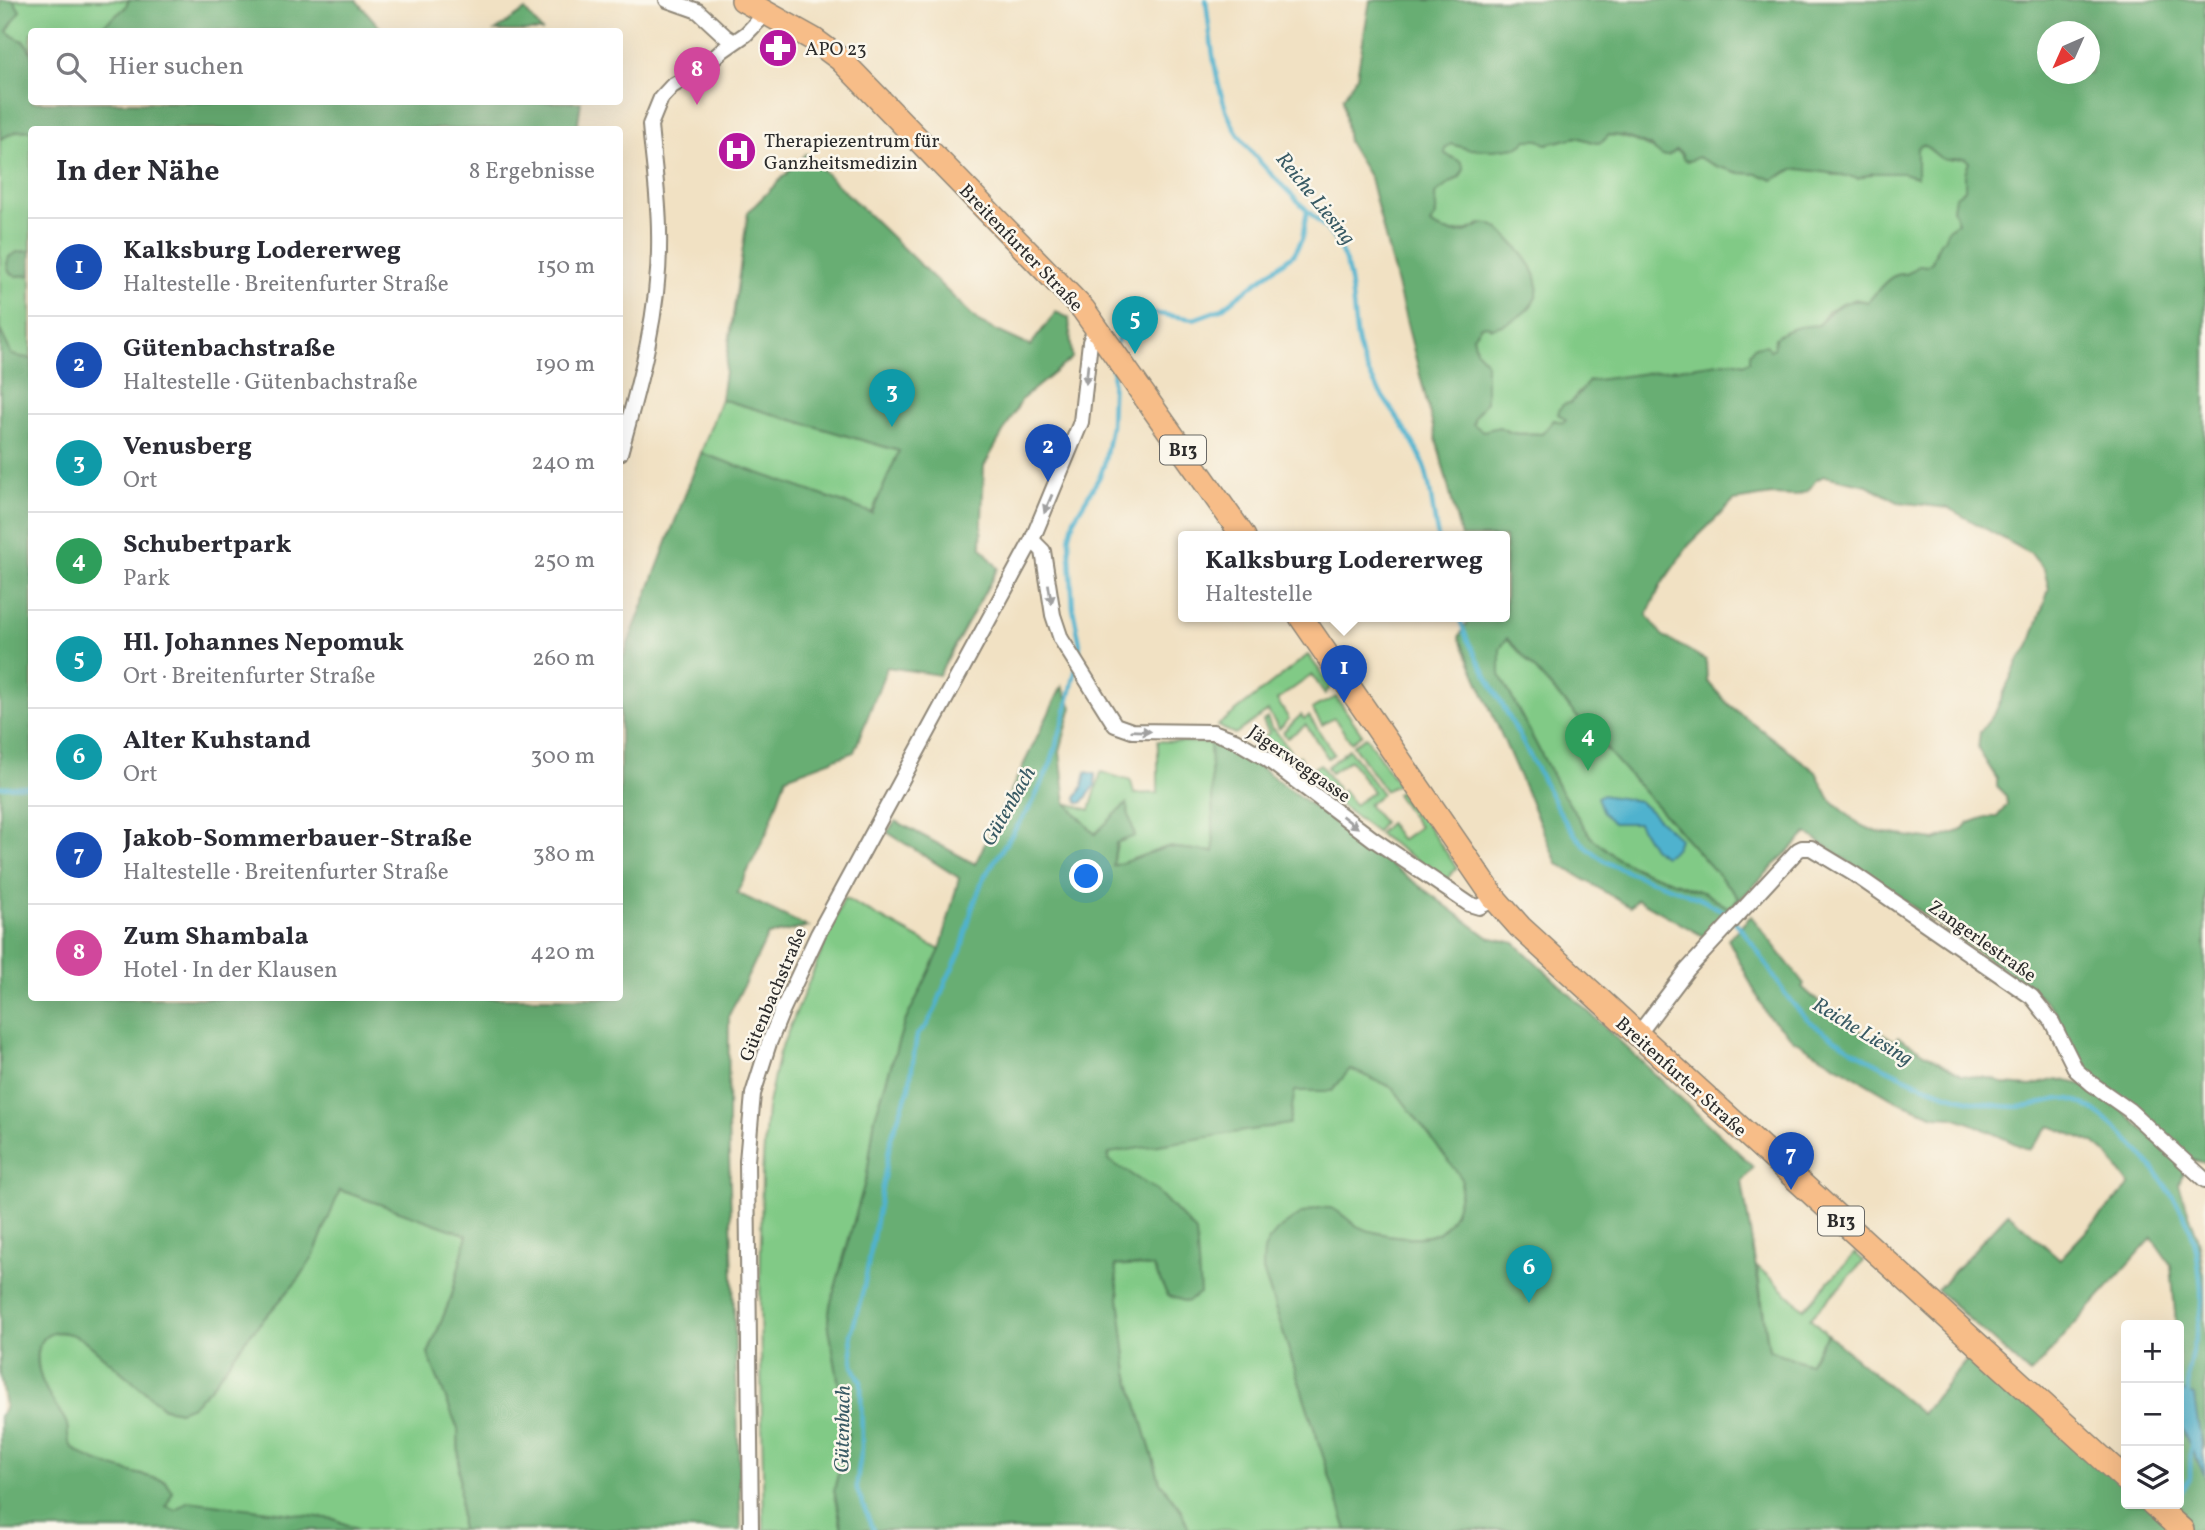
<!DOCTYPE html>
<html lang="de">
<meta charset="utf-8">
<style>
:root{--surface:#fff;--page:#f2f2f3;--text:#2b2b33;--muted:#7c7c81;--line:#e1e1e2;--accent:#b5179e}
body{margin:0;font-family:Vollkorn,serif;background:var(--page);color:var(--text)}
.controls{position:absolute;right:21px;bottom:21px;display:grid;overflow:hidden;border-radius:7px;box-shadow:0 7px 28px #0002}
.controls button{width:63px;height:63px;display:grid;place-items:center;padding:0;border:0;border-bottom:2px solid var(--line);background:var(--surface);color:var(--text);font:35px sans-serif}
.compass{position:absolute;left:2037px;top:21px;width:63px;height:63px;border-radius:50%;background:var(--surface);box-shadow:0 7px 28px #0002;rotate:225deg}
.you{position:absolute;left:1087px;top:877px;width:24px;height:24px;margin:-18px;border:5px solid #fff;border-radius:50%;background:#1a73e8;box-shadow:0 0 0 10px #1a73e833}
.badge{display:grid;place-items:center;width:46px;height:46px;border-radius:50%;background:var(--accent);color:#fff;font-size:23px;font-weight:700}
.pin{position:absolute;translate:-50% -58px;filter:drop-shadow(0 2px 4px #0008)}
.pin::after{content:'';position:absolute;top:37px;width:24px;height:21px;background:inherit;clip-path:polygon(0 0,100% 0,50% 100%)}
.popup{position:absolute;left:1178px;top:531px;width:332px;height:91px;box-sizing:border-box;display:grid;place-content:center;border-radius:7px;background:var(--surface);filter:drop-shadow(0 2px 5px #0005);font-size:23px;white-space:nowrap;color:var(--muted)}
.popup b{font-size:26px;color:var(--text)}
.popup::after{content:'';position:absolute;left:50%;top:100%;margin-left:-14px;border:14px solid transparent;border-top-color:var(--surface)}
.list{margin:0;padding:0;list-style:none}
h2{display:flex;justify-content:space-between;align-items:center;height:91px;margin:0;padding:0 28px;font-size:30px}
h2 small{font-size:23px;font-weight:400;color:var(--muted)}
.list li{display:grid;grid-template-columns:46px 1fr auto;gap:21px;align-items:center;box-sizing:border-box;height:98px;padding:0 28px;border-top:2px solid var(--line)}
.list b{display:block;font-size:26px;white-space:nowrap}
.list p{margin:0;font-size:23px;white-space:nowrap;color:var(--muted)}
.list em{font-size:23px;font-style:normal;color:var(--muted)}
.icon{flex:none;width:38px;height:38px;fill:none;stroke:currentColor;stroke-width:2;stroke-linecap:round;stroke-linejoin:round}
.map{position:relative;flex:none;width:2205px;height:1530px;overflow:hidden}
.search{position:absolute;background:var(--surface);box-shadow:0 7px 28px #0002;left:28px;top:28px;width:595px;height:77px;display:flex;align-items:center;gap:18px;box-sizing:border-box;padding:0 24px;border-radius:7px;color:var(--muted);font-size:26px}
.panel{position:absolute;background:var(--surface);box-shadow:0 7px 28px #0002;left:28px;top:126px;width:595px;height:875px;border-radius:7px}
.map>svg:first-child{display:block}
.green{fill:#81ca86;stroke:#567a58;stroke-width:2}
.forest{fill:#68ae73;stroke:#4a6c4f;stroke-width:2;fill-rule:evenodd}
.water{fill:#4fb2ce;stroke:#3d6e7c;stroke-width:2}
.lines{fill:none;stroke-linecap:round;stroke-linejoin:round}
.stream{stroke:#4fb2ce;stroke-width:4.5}
.minor-casing{stroke:#8e8677;stroke-width:18}
.primary-casing{stroke:#8e8677;stroke-width:26}
.minor{stroke:#fff;stroke-width:14}
.primary{stroke:#f7bd88;stroke-width:23}
.oneway{fill:#a0a0a0}
.labels{text-anchor:middle;stroke-width:5;stroke-linejoin:round;paint-order:stroke}
.shield{fill:#fbf7ec;stroke:#696865;stroke-width:2}
.shield-label{font-size:18px;font-weight:bold;fill:#2b2b2b}
.poi-label{font-size:19px;fill:#2b2b2b;stroke:#fbf7ec;text-anchor:start}
.street-label{font-size:19px;fill:#2b2b2b;stroke:#fbf7ec}
.water-label{font-size:21px;font-style:italic;fill:#385a64;stroke:#fbf7ec}
</style>
<div class="map">
<svg width="2205" height="1530" viewBox="0 0 2205 1530">
<rect width="100%" height="100%" fill="#fbf7ec"/>
<filter id="ink" filterUnits="userSpaceOnUse"><feTurbulence type="fractalNoise" baseFrequency=".0143" numOctaves="2"/><feDisplacementMap in="SourceGraphic" scale="14" xChannelSelector="R" yChannelSelector="G"/><feConvolveMatrix kernelMatrix="1 2 1 2 8 2 1 2 1" color-interpolation-filters="sRGB"/></filter>
<filter id="wash" filterUnits="userSpaceOnUse"><feTurbulence type="fractalNoise" baseFrequency=".00686" numOctaves="4" result="noise"/><feDisplacementMap in="SourceGraphic" scale="28" xChannelSelector="R" yChannelSelector="G"/><feGaussianBlur stdDeviation="1.57" result="paint"/><feColorMatrix in="noise" values="0 0 0 0 0 0 0 0 0 0 0 0 0 0 0 0 0 1.4 0 .05"/><feComposite in="paint" operator="in"/></filter>
<g filter="url(#wash)">
<rect width="100%" height="100%" fill="#f1e1c3"/>
<path class="green" d="M 13,0 L 129,0 C 121,18 101,31 83,31 L 78,27 L 55,27 L 51,31 L 32,32 L 31,52 L 24,41 L 12,37 L 7,31 L 20,11 Z
M 31,130 L 31,251 L 18,252 L 10,256 L 7,264 L 16,276 L 31,275 L 31,359 L 12,356 L 0,330 L 0,139 L 17,131 Z
M 1609,135 C 1632,136 1647,148 1668,156 L 1676,150 L 1681,153 L 1684,160 L 1689,161 L 1698,157 L 1716,166 L 1740,173 L 1759,174 L 1773,180 L 1796,168 L 1827,172 L 1833,175 L 1851,175 L 1858,179 L 1873,173 L 1902,173 L 1917,177 L 1917,148 L 1922,145 C 1931,147 1938,160 1947,160 C 1953,160 1958,158 1965,158 L 1969,162 L 1965,173 L 1965,189 L 1953,208 L 1958,222 L 1936,250 L 1932,262 L 1926,267 L 1920,265 L 1907,274 C 1889,272 1879,290 1868,302 L 1855,299 L 1828,311 L 1819,325 L 1744,364 L 1733,361 L 1579,391 C 1572,401 1570,414 1563,423 L 1554,420 L 1542,434 C 1521,432 1520,438 1499,427 L 1483,432 L 1473,424 L 1475,416 L 1486,402 L 1473,336 L 1481,326 L 1487,325 L 1480,224 C 1463,235 1445,234 1429,223 L 1436,216 L 1434,194 L 1460,177 L 1464,169 L 1461,162 L 1445,154 L 1445,149 L 1451,144 L 1468,149 L 1517,147 L 1527,140 L 1539,140 L 1547,144 L 1577,137 L 1596,143 L 1602,142 Z
M 721,399 L 899,451 L 872,513 L 701,453 Z
M 1507,638 L 1739,898 L 1729,908 L 1705,893 L 1643,871 L 1618,859 L 1591,837 L 1560,790 L 1500,675 L 1500,649 Z
M 1308,655 L 1331,686 L 1325,694 L 1312,675 L 1277,700 L 1289,719 L 1279,729 L 1268,711 L 1235,734 L 1217,726 Z
M 1336,697 L 1362,734 L 1351,742 L 1334,718 L 1322,725 L 1312,709 C 1320,703 1328,702 1336,697 Z
M 1301,715 L 1304,719 L 1309,716 L 1334,754 L 1328,758 L 1306,725 L 1287,738 L 1283,732 Z
M 1267,718 L 1272,730 L 1274,729 L 1293,755 L 1288,764 L 1247,737 L 1250,734 L 1262,738 L 1269,733 L 1263,721 Z
M 1366,737 L 1398,784 L 1385,791 L 1353,745 Z
M 1158,741 L 1210,743 L 1215,852 L 1167,847 L 1112,867 L 1126,804 L 1095,835 L 1066,803 L 1090,810 L 1101,772 L 1131,781 L 1134,794 L 1158,793 Z
M 1349,749 L 1382,794 L 1368,805 L 1383,822 L 1376,832 L 1335,801 L 1343,790 L 1354,805 L 1373,792 L 1350,760 L 1331,773 L 1327,767 Z
M 1299,756 L 1309,771 L 1320,764 L 1338,790 L 1332,799 L 1290,766 Z
M 1402,789 L 1457,868 L 1446,880 L 1378,834 L 1389,823 L 1401,840 L 1419,827 L 1396,794 Z
M 844,898 L 940,950 L 904,1024 L 875,1117 L 867,1175 L 830,1306 L 828,1322 L 848,1436 L 834,1490 L 842,1530 L 764,1530 L 760,1305 L 762,1173 L 767,1108 L 779,1053 Z
M 1350,1068 L 1393,1088 L 1462,1178 C 1461,1194 1456,1217 1444,1229 C 1429,1245 1372,1235 1355,1225 C 1347,1221 1340,1214 1333,1209 L 1265,1249 L 1263,1270 L 1347,1530 L 1189,1530 L 1181,1510 L 1160,1482 L 1128,1373 L 1115,1265 L 1153,1267 L 1168,1296 L 1108,1160 L 1109,1153 L 1295,1091 L 1332,1091 Z
M 339,1190 L 467,1234 L 452,1295 L 428,1354 L 458,1429 L 461,1530 L 358,1530 L 334,1519 L 176,1511 L 165,1506 L 173,1492 L 165,1481 C 138,1473 95,1466 74,1449 C 64,1441 71,1430 65,1420 C 57,1406 46,1394 41,1378 C 30,1341 48,1320 84,1340 L 164,1408 L 180,1411 L 210,1388 L 246,1339 L 299,1279 L 313,1257 Z
M 1855,1253 L 1864,1261 L 1810,1318 L 1827,1334 L 1809,1364 L 1769,1350 L 1757,1266 L 1804,1309 Z"/>
<path class="forest" d="M 0,0 L 13,0 L 20,11 L 7,31 C 13,38 20,38 26,44 C 37,56 32,85 32,102 L 581,102 L 577,129 L 42,129 L 17,131 L 0,139 Z
M 129,0 L 356,0 L 383,31 L 96,31 L 125,8 Z
M 1370,0 L 2205,0 L 2205,1163 L 2192,1160 L 2132,1105 L 2084,1069 L 2068,1045 L 2054,1009 L 2035,992 L 1807,833 L 1703,936 L 1637,899 L 1630,907 L 1557,863 L 1459,637 L 1470,617 L 1505,617 L 1505,537 L 1461,537 L 1370,178 L 1348,142 L 1343,98 L 1357,76 ZM 2048,32 L 2090,32 L 2090,74 L 2048,74 ZM 1609,135 L 1623,136 L 1650,146 L 1662,156 L 1668,156 L 1676,150 L 1681,153 L 1684,160 L 1689,161 L 1698,157 L 1716,166 L 1740,173 L 1759,174 L 1773,180 C 1780,176 1787,171 1794,169 C 1800,168 1851,176 1858,179 L 1873,173 L 1902,173 L 1917,177 L 1917,148 L 1922,145 C 1931,147 1938,160 1947,160 C 1953,160 1958,158 1965,158 L 1969,162 L 1965,173 L 1965,189 L 1955,197 L 1953,208 L 1958,222 L 1948,229 L 1944,239 L 1940,242 L 1932,262 L 1926,266 L 1920,265 L 1907,274 C 1889,272 1879,290 1868,302 C 1847,297 1830,308 1819,325 C 1801,326 1789,327 1775,338 L 1774,348 L 1770,350 L 1766,345 L 1754,347 L 1750,353 L 1750,361 L 1744,364 L 1733,361 L 1589,381 L 1571,403 C 1563,403 1560,406 1558,414 L 1566,420 L 1563,423 L 1554,420 L 1542,434 C 1522,432 1518,438 1499,427 L 1483,431 L 1473,424 L 1475,416 L 1486,402 L 1486,361 L 1476,350 L 1473,336 L 1481,326 L 1487,325 L 1491,328 C 1504,326 1519,318 1528,309 C 1551,286 1528,258 1510,240 C 1504,234 1498,226 1489,224 C 1481,222 1476,228 1470,230 C 1457,236 1440,231 1430,224 C 1440,212 1435,208 1435,194 L 1460,176 L 1464,169 L 1461,162 L 1445,154 L 1445,149 L 1451,144 L 1468,149 L 1493,150 L 1517,147 L 1527,140 L 1539,140 L 1546,144 L 1577,137 L 1596,143 L 1602,142 ZM 1824,476 L 1867,485 L 1898,502 L 1948,508 L 2031,554 L 2044,569 L 2049,589 L 2029,647 L 2018,661 L 1995,713 L 1980,732 L 1978,749 L 1997,779 L 1997,787 L 2006,796 L 2007,805 L 1997,817 L 1986,817 L 1969,823 L 1960,831 L 1935,840 L 1877,832 L 1858,824 L 1829,798 L 1816,772 L 1728,704 L 1707,681 L 1706,660 L 1662,635 L 1647,615 L 1661,585 L 1689,545 L 1734,501 L 1772,495 L 1795,496 L 1808,491 L 1816,480 ZM 1507,638 L 1739,898 L 1729,908 L 1705,893 L 1643,871 L 1618,859 L 1591,837 L 1560,790 L 1500,675 L 1500,649 Z
M 525,10 L 542,31 L 495,31 Z
M 806,154 L 980,323 L 1030,346 L 1056,312 L 1069,318 L 1072,358 L 1022,399 L 984,466 L 981,547 L 998,568 L 939,675 L 887,667 L 854,752 L 786,777 L 767,832 L 737,893 L 808,927 L 768,935 L 729,1015 L 728,1123 L 741,1530 L 461,1530 L 458,1429 L 428,1354 L 452,1295 L 467,1235 L 340,1190 L 313,1257 L 299,1279 L 246,1339 L 210,1388 L 192,1406 L 180,1411 L 164,1408 L 84,1340 C 48,1320 29,1341 41,1378 C 46,1394 57,1406 65,1420 C 71,1430 64,1441 74,1449 C 95,1466 138,1473 165,1481 L 173,1492 L 166,1506 L 176,1510 L 188,1501 L 334,1519 L 358,1530 L 0,1530 L 0,1417 L 5,1406 L 0,1373 L 0,330 L 12,355 L 32,359 L 32,998 L 620,998 L 620,665 L 701,453 L 872,513 L 899,451 L 721,399 L 748,212 Z
M 31,251 L 31,275 L 16,276 L 9,272 L 7,264 L 9,257 L 18,252 Z
M 1062,686 L 1072,707 L 1060,751 L 1066,803 L 1095,834 L 1126,804 L 1135,836 L 1116,843 L 1113,866 L 1167,847 L 1214,852 L 1210,743 L 1237,750 L 1488,937 L 1515,943 L 1754,1167 L 1742,1181 L 1769,1350 L 1809,1364 L 1827,1334 L 1922,1414 L 1975,1350 L 2108,1470 L 2126,1450 L 2126,1504 L 2179,1504 L 2179,1325 L 2176,1325 L 2171,1265 L 2152,1238 L 2030,1374 L 1937,1290 L 2008,1213 L 2060,1259 L 2130,1185 L 2106,1153 L 2094,1143 L 2050,1126 L 2029,1150 L 1973,1124 L 1953,1117 L 1935,1116 L 1899,1102 L 1794,1040 L 1767,1015 L 1728,939 L 1751,916 L 1804,984 L 1802,987 L 1825,1008 L 1875,1041 L 1882,1033 L 1895,1041 L 1898,1037 L 1962,1075 L 1995,1079 L 2004,1084 L 2031,1086 L 2057,1079 L 2085,1085 L 2120,1108 L 2184,1169 L 2179,1185 L 2198,1239 L 2204,1275 L 2205,1449 L 2196,1420 L 2194,1395 L 2179,1391 L 2182,1429 L 2205,1476 L 2205,1530 L 1347,1530 L 1263,1270 C 1263,1263 1263,1254 1265,1248 C 1274,1228 1308,1204 1330,1208 C 1340,1210 1348,1221 1357,1226 C 1374,1235 1430,1245 1444,1228 C 1456,1215 1461,1195 1462,1179 L 1393,1088 L 1350,1069 L 1332,1091 L 1295,1091 L 1289,1124 L 1109,1153 L 1108,1160 L 1156,1190 L 1196,1232 L 1200,1294 L 1187,1302 L 1168,1296 L 1153,1267 L 1115,1265 L 1128,1373 L 1160,1482 L 1181,1510 L 1189,1530 L 842,1530 L 834,1490 L 848,1436 L 828,1322 L 830,1306 L 867,1175 L 875,1117 L 904,1024 L 940,950 L 959,878 L 887,832 L 896,821 L 975,864 Z"/>
<path class="water" d="M 1086,772 L 1095,774 L 1095,786 L 1082,803 L 1078,803 L 1076,798 L 1083,786 Z
M 1601,795 L 1639,801 L 1679,838 C 1677,848 1673,852 1664,856 L 1653,848 L 1638,823 L 1613,823 L 1603,813 L 1597,797 Z
M 2179,1391 L 2194,1395 C 2196,1424 2205,1446 2205,1476 L 2182,1429 Z"/>
<g class="lines">
<path class="stream" d="M 1206,0 C 1210,37 1216,95 1234,127 C 1253,161 1300,202 1328,231 C 1358,267 1349,302 1358,344 C 1368,388 1403,417 1421,458 C 1431,481 1432,511 1438,537
M 1117,342 L 1125,321 L 1137,311 L 1194,319 L 1221,309 L 1294,254 L 1302,239 L 1307,210
M 1459,617 L 1467,639 C 1488,679 1510,718 1531,758 C 1552,795 1566,838 1605,861 C 1641,882 1702,891 1732,919 C 1766,952 1779,1001 1819,1028 C 1857,1055 1915,1086 1960,1098 C 1982,1104 2006,1109 2029,1106 C 2041,1104 2057,1097 2069,1099 C 2112,1108 2179,1194 2192,1234 C 2195,1243 2197,1254 2198,1263 C 2200,1276 2202,1291 2201,1304 C 2200,1325 2192,1346 2189,1367 C 2187,1376 2188,1386 2188,1396
M 1078,660 L 1080,644 L 1073,608 L 1069,539 L 1074,519 L 1100,476 L 1104,465 L 1111,426 L 1113,364
M 0,787 L 32,786
M 2179,1496 L 2190,1478 L 2191,1441
M 873,1530 L 857,1490 L 857,1480 L 862,1448 L 861,1382 L 853,1366 L 851,1334 L 864,1287 L 891,1138 L 909,1088 L 917,1035 L 926,1026 L 935,1010 L 946,981 L 961,951 L 972,909 L 983,879 L 1033,802 L 1051,763 L 1066,712 L 1076,668"/>
</g>
</g>
<g filter="url(#ink)">
<g class="lines">
<g class="minor-casing">
<path id="minor" d="M 667,0 L 698,11 L 726,37 L 734,42
M 620,453 C 640,382 661,307 659,232 C 659,197 653,161 650,125 L 661,98 L 672,86 L 702,69 L 723,50 L 746,34 L 767,12
M 1032,540 L 1043,551 L 1053,615 L 1061,639 L 1115,725 L 1132,731 L 1213,732 L 1235,740 L 1267,759 L 1373,839 L 1469,904 L 1479,907 L 1495,899
M 1637,1036 L 1687,970 L 1798,850 L 1802,848 L 1811,848 L 1854,874 L 2032,997 L 2052,1022 L 2076,1070 L 2092,1084 L 2129,1110 L 2205,1180
M 751,1530 L 747,1161 L 753,1094 L 769,1043 L 782,1011 L 818,934 L 1032,540 L 1081,422 L 1090,342 L 1096,326"/>
</g>
<g class="primary-casing">
<path id="primary" d="M 743,0 L 813,39 L 840,59 L 1083,309 L 1244,537
M 1301,617 L 1495,899 L 1520,927 L 2126,1480
M 2153,1504 L 2182,1530"/>
</g>
<use href="#minor" class="minor"/>
<use href="#primary" class="primary"/>
</g>
<defs><path id="oneway-solid" d="M-6-.8H1V-3.2L6.5 0L1 3.2V.8H-6Z" transform="scale(1.75)"/></defs>
<g class="oneway">
<use href="#oneway-solid" transform="translate(1087 374) rotate(96)"/>
<use href="#oneway-solid" transform="translate(1048 504) rotate(113)"/>
<use href="#oneway-solid" transform="translate(1050 594) rotate(81)"/>
<use href="#oneway-solid" transform="translate(1141 731) rotate(2)"/>
<use href="#oneway-solid" transform="translate(1350 822) rotate(37)"/>
</g>
</g>
<defs>
<g id="pharmacy-disc" transform="scale(2.0125)"><circle r="9.5" fill="#b5179e" stroke="#fbf7ec"/><path d="M-2-6h4v4h4v4h-4v4h-4v-4h-4v-4h4Z" fill="#fff"/></g>
<g id="hospital-disc" transform="scale(2.0125)"><circle r="9.5" fill="#b5179e" stroke="#fbf7ec"/><path d="M-5-5h3v3.5h4V-5h3V5h-3V1.5h-4V5h-3Z" fill="#fff"/></g>
</defs>
<g fill-rule="evenodd">
<use href="#pharmacy-disc" x="778" y="48"/>
<use href="#hospital-disc" x="737" y="151"/>
</g>
<g class="labels">
<g class="shield">
<rect x="1160" y="435.5" width="46" height="29" rx="5"/>
<rect x="1818" y="1206.5" width="46" height="29" rx="5"/>
</g>
<g class="shield-label">
<text x="1183" y="456">B13</text>
<text x="1841" y="1227">B13</text>
</g>
<g class="poi-label">
<text x="805" y="55">APO 23</text>
<text x="764" y="147">Therapiezentrum für<tspan x="764" dy="22">Ganzheitsmedizin</tspan></text>
</g>
<g class="street-label">
<text transform="translate(1022 247) rotate(46)" y="7">Breitenfurter Straße</text>
<text transform="translate(1300 763) rotate(35)" y="7">Jägerweggasse</text>
<text transform="translate(1983 940) rotate(35)" y="7">Zangerlestraße</text>
<text transform="translate(772 994) rotate(-67)" y="7">Gütenbachstraße</text>
<text transform="translate(1682 1076) rotate(42)" y="7">Breitenfurter Straße</text>
</g>
<g class="water-label">
<text transform="translate(1316 198) rotate(51)" y="7">Reiche Liesing</text>
<text transform="translate(1008 806) rotate(-60)" y="7">Gütenbach</text>
<text transform="translate(1863 1031) rotate(31)" y="7">Reiche Liesing</text>
<text transform="translate(842 1429) rotate(-89)" y="7">Gütenbach</text>
</g>
</g>
</svg>
<div class="controls">
<button>+</button>
<button>−</button>
<button><svg class="icon" aria-label="layers" viewBox="0 0 24 24"><path d="M12 4l9 5-9 5-9-5zM3 14l9 5 9-5"/></svg></button>
</div>
<svg class="compass" viewBox="-18 -18 36 36"><path d="M0-13l5 13h-10z" fill="#e53935"/><path d="M0 13l5-13h-10z" fill="#7c7c81"/></svg>
<div class="you"></div>
<div class="pin badge" style="left:1344px;top:703px;background:#1a4fb4">1</div>
<div class="popup"><b>Kalksburg Lodererweg</b>Haltestelle</div>
<div class="pin badge" style="left:1048px;top:482px;background:#1a4fb4">2</div>
<div class="pin badge" style="left:892px;top:427px;background:#0f9aa8">3</div>
<div class="pin badge" style="left:1588px;top:771px;background:#2e9e5b">4</div>
<div class="pin badge" style="left:1135px;top:354px;background:#0f9aa8">5</div>
<div class="pin badge" style="left:1529px;top:1303px;background:#0f9aa8">6</div>
<div class="pin badge" style="left:1791px;top:1190px;background:#1a4fb4">7</div>
<div class="pin badge" style="left:697px;top:105px;background:#d1479c">8</div>
<div class="search"><svg class="icon" aria-label="search" viewBox="0 0 24 24"><circle cx="10" cy="10" r="6"/><path d="M15 15l6 6"/></svg>Hier suchen</div>
<section class="panel">
<h2>In der Nähe<small>8 Ergebnisse</small></h2>
<ul class="list">
<li><span class="badge" style="background:#1a4fb4">1</span><div><b>Kalksburg Lodererweg</b><p>Haltestelle · Breitenfurter Straße</p></div><em>150 m</em></li>
<li><span class="badge" style="background:#1a4fb4">2</span><div><b>Gütenbachstraße</b><p>Haltestelle · Gütenbachstraße</p></div><em>190 m</em></li>
<li><span class="badge" style="background:#0f9aa8">3</span><div><b>Venusberg</b><p>Ort</p></div><em>240 m</em></li>
<li><span class="badge" style="background:#2e9e5b">4</span><div><b>Schubertpark</b><p>Park</p></div><em>250 m</em></li>
<li><span class="badge" style="background:#0f9aa8">5</span><div><b>Hl. Johannes Nepomuk</b><p>Ort · Breitenfurter Straße</p></div><em>260 m</em></li>
<li><span class="badge" style="background:#0f9aa8">6</span><div><b>Alter Kuhstand</b><p>Ort</p></div><em>300 m</em></li>
<li><span class="badge" style="background:#1a4fb4">7</span><div><b>Jakob-Sommerbauer-Straße</b><p>Haltestelle · Breitenfurter Straße</p></div><em>380 m</em></li>
<li><span class="badge" style="background:#d1479c">8</span><div><b>Zum Shambala</b><p>Hotel · In der Klausen</p></div><em>420 m</em></li>
</ul>
</section>
</div>
